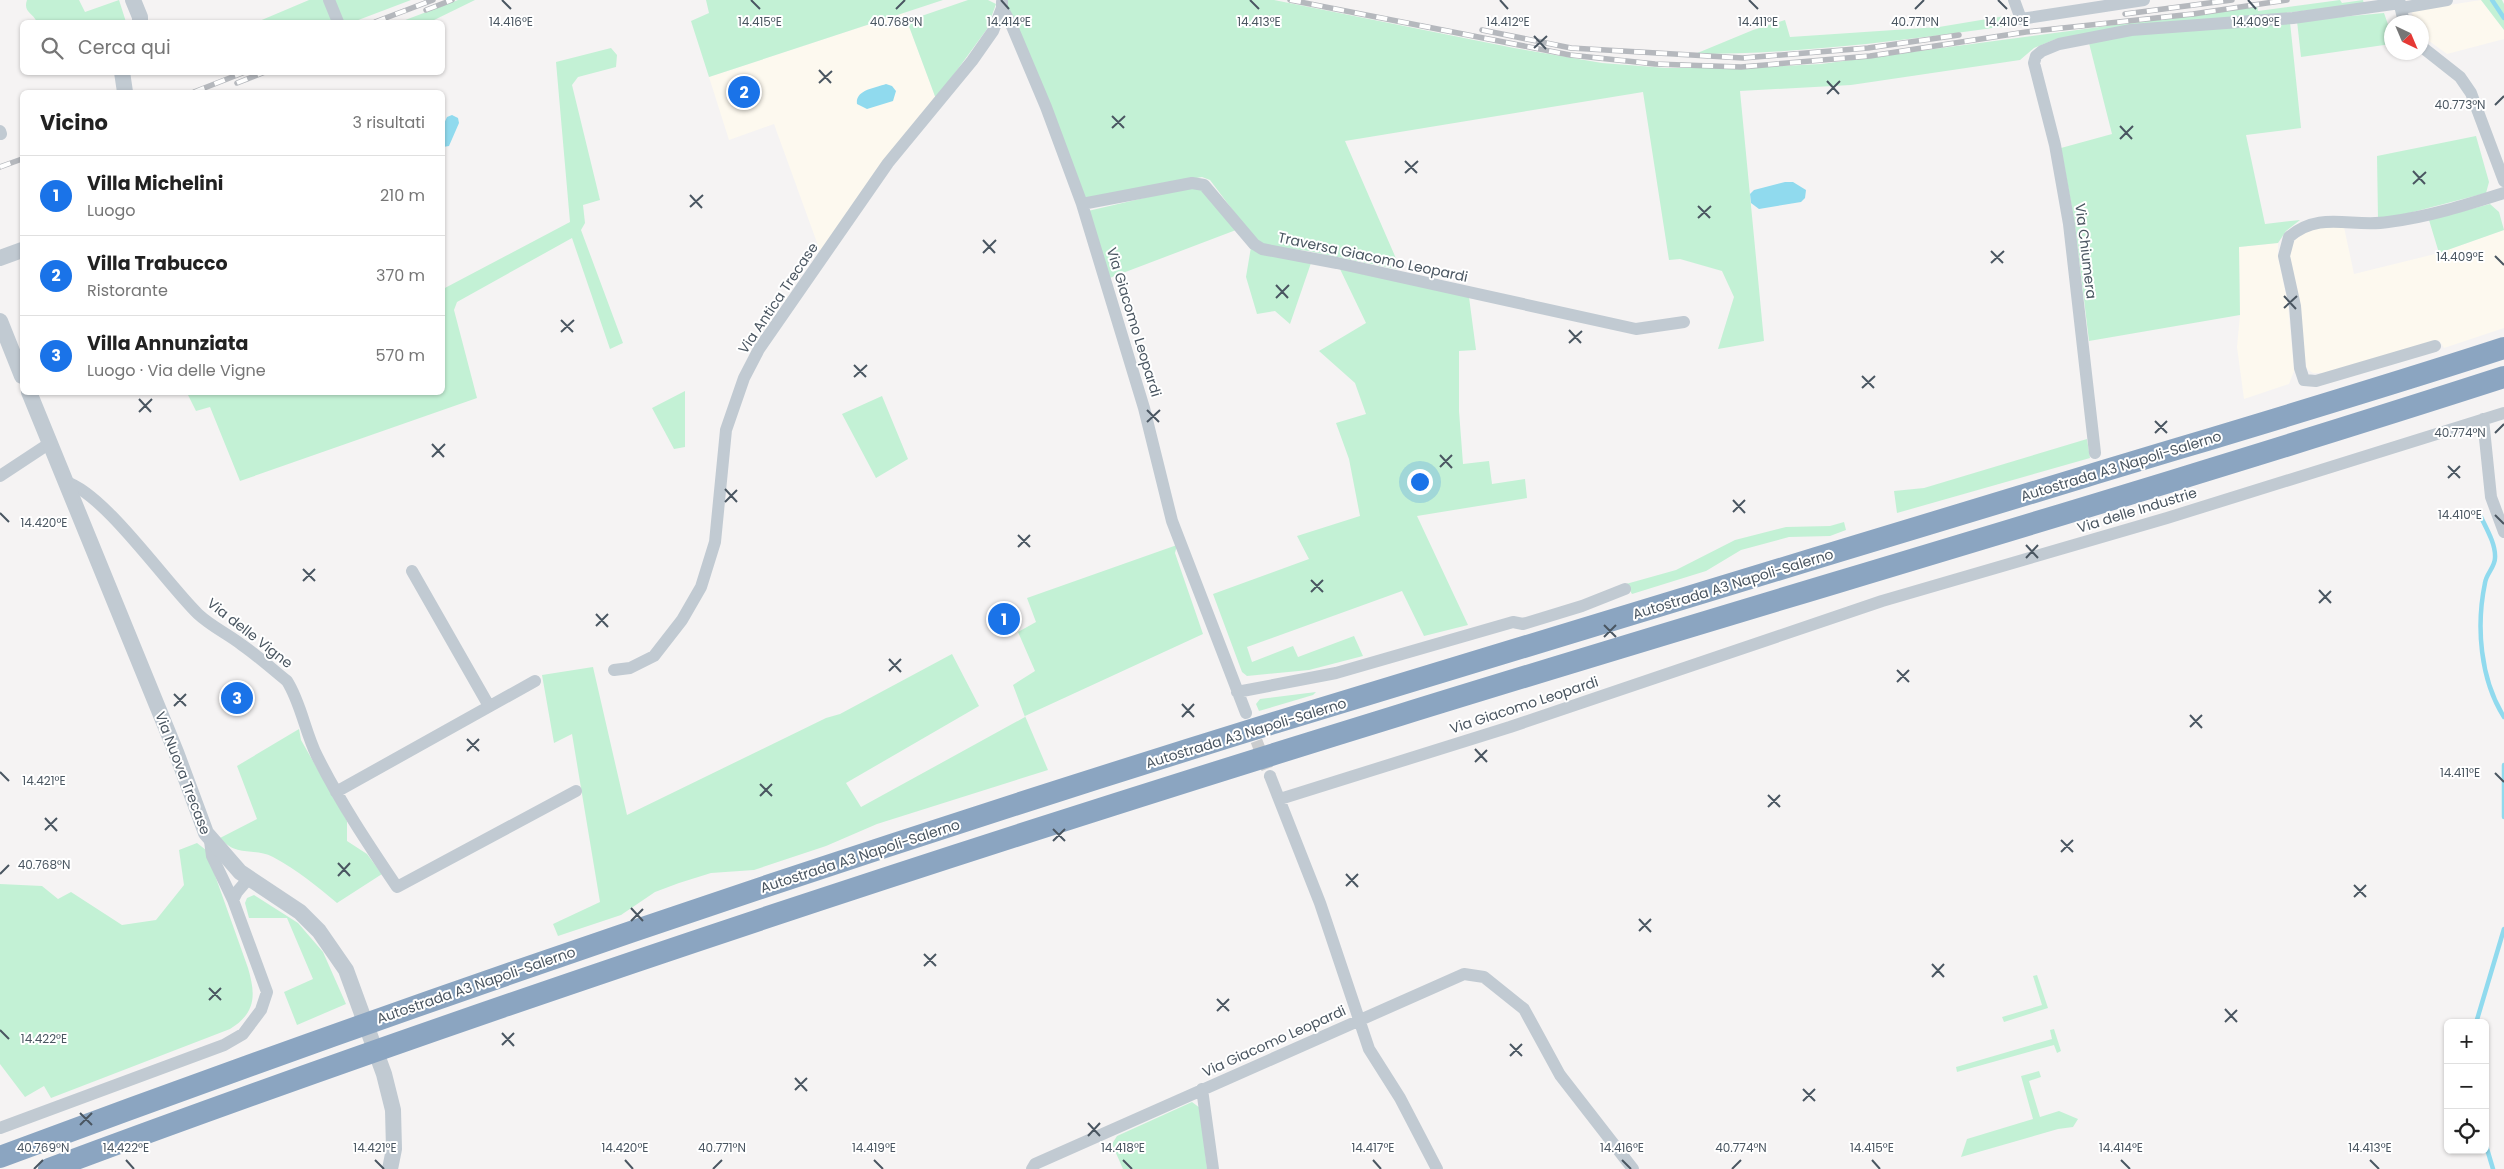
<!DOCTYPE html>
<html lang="it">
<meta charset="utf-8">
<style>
:root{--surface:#fff;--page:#f2f2f2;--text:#222;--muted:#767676;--line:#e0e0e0;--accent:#1a73e8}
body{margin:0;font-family:Poppins,sans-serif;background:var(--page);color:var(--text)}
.controls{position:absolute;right:15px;bottom:15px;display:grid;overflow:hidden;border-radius:8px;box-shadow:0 1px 4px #0004}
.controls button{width:45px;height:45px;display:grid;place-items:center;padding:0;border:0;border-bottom:1px solid var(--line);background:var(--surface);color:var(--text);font:25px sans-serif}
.compass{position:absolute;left:2384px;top:15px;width:45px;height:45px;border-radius:50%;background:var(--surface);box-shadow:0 1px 4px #0004;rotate:136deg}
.you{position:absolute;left:1419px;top:481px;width:18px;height:18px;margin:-12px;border:4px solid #fff;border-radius:50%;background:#1a73e8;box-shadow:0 0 0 8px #1a73e833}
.badge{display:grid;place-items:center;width:32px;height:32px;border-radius:50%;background:var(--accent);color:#fff;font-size:16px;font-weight:700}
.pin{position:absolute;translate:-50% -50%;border:2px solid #fff;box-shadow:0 1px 5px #0006}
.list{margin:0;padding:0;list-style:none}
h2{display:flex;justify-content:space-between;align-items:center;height:65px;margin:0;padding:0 20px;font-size:21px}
h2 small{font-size:16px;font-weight:400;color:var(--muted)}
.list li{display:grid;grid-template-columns:32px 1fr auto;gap:15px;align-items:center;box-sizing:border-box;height:80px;padding:0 20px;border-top:1px solid var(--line)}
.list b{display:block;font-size:19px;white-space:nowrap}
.list p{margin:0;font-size:16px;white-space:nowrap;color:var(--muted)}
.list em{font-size:16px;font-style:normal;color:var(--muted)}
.icon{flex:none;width:28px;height:28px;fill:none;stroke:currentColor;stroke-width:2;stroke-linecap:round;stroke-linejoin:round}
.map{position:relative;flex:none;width:2504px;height:1169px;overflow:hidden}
.search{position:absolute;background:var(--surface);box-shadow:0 1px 4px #0004;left:20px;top:20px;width:425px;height:55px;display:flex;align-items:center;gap:12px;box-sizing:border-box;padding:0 18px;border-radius:8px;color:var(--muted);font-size:19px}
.panel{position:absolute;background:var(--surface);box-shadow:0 1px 4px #0004;left:20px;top:90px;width:425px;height:305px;border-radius:8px}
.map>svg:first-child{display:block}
.commercial{fill:#fdf9ef}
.green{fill:#c3f1d5}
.water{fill:#90daee}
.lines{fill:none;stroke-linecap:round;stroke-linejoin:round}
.stream{stroke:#90daee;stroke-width:4.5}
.minor-tunnel{stroke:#caccce;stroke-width:12;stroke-dasharray:12 6;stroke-linecap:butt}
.minor{stroke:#c1cad2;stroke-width:12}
.tertiary{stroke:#c1cad2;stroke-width:16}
.motorway{stroke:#8ba5c1;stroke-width:22}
.rail-casing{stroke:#b5b8bd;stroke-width:5.5}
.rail{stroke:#fff;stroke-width:4;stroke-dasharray:11;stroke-linecap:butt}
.ticks{fill:none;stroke:#4a5661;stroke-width:2}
.labels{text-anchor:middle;stroke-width:4;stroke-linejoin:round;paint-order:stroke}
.street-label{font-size:14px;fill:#4a5661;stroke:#fff}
.ticks-label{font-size:12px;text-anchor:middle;fill:#4a5661;stroke:#fff;stroke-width:4;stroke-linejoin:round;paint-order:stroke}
</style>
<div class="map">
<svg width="2504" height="1169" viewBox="0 0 2504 1169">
<rect width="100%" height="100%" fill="#f5f3f3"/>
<path class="commercial" d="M 2481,0 L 2504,30 L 2504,39 L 2447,54 L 2425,38 L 2422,33 L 2422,22 L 2415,22 L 2411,11 Z
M 904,13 L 936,99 L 820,251 L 774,124 L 729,140 L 709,77 Z
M 2314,226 L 2344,227 L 2354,274 L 2439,253 L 2504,230 L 2504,328 L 2444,348 L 2439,340 L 2329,373 L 2313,373 L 2307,369 L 2305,362 L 2289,251 L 2295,240 Z
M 2278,243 L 2278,257 L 2288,305 L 2294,371 L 2289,384 L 2244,399 L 2237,347 L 2240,315 L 2239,247 Z"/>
<path class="green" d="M 27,0 L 79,0 L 85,12 L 119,0 L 126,22 L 37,22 C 32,12 23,12 27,0 Z
M 309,0 L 325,0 L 334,22 L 257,22 Z
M 333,0 L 411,0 L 353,22 L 342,22 Z
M 458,0 L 475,0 L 430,22 L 400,22 Z
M 706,0 L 943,0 L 709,77 L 691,21 L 709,13 Z
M 968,0 L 988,0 L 996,4 L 987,29 L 936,99 L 907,21 Z
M 1007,0 L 1274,0 L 1514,48 L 1602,63 L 1666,68 L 1748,68 L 1821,64 L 2257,6 L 2258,11 L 2340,0 L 2342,3 L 2363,0 L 2364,4 L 2056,39 L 2034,48 L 2020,60 L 1851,85 L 1740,91 L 1764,341 L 1718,349 L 1734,297 L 1722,271 L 1680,259 L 1669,260 L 1643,92 L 1345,141 L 1401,270 L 1308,251 L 1267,246 L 1256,241 L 1210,180 L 1202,177 L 1085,199 L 1007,6 Z
M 2481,0 L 2502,0 L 2504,4 L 2504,30 Z
M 2384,13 L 2391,33 L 2391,44 L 2301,57 L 2297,21 Z
M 2011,15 L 2013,25 C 1907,40 1802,54 1695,54 L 1753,30 L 1785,20 L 1790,37 L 1939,27 Z
M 2290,22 L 2301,128 L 2246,135 L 2265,224 L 2300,220 L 2286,231 L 2278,243 L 2239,247 L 2240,315 L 2089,341 L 2075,225 L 2061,148 L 2112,134 L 2089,43 L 2137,33 Z
M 611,48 L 617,55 L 616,67 L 578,77 L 572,85 L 600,200 L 583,205 L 585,223 L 581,230 L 623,343 L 610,349 L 572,238 L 457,302 L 454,310 L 477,398 L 240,481 L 210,407 L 196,411 L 187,393 L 442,392 L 443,289 L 570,222 L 556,62 Z
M 2476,136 L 2489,182 L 2486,193 L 2409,213 L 2378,219 L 2377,156 Z
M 1191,187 L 1201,188 L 1236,230 L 1107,279 L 1088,211 Z
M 2490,204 L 2499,212 L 2504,230 L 2439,253 L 2429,220 Z
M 1251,247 L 1311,263 L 1290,324 L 1275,311 L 1257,314 L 1246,277 Z
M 1340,269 L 1469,297 L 1476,350 L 1459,351 L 1459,411 L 1463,464 L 1489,461 L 1492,484 L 1525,479 L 1527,498 L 1417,516 L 1468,625 L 1424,636 L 1402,591 L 1247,647 L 1252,662 L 1293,646 L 1298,657 L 1354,636 L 1363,656 L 1309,670 L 1247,676 L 1242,672 L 1213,594 L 1309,559 L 1297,536 L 1360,516 L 1349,459 L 1336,423 L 1366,414 L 1355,383 L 1319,351 L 1366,323 Z
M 685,391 L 685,447 L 674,449 L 652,408 Z
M 882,396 L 908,459 L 876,478 L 842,414 Z
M 2087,439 L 2090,458 L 1897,513 L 1894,491 L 1924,488 Z
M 1844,522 L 1846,530 L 1830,536 L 1789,537 L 1741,550 L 1706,571 L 1632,594 L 1626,584 L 1676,570 L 1735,540 L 1786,527 L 1830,526 Z
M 1177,545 L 1175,553 L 1203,634 L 1025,716 L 1048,770 L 877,824 L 826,846 L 754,870 L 711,873 L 679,883 L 655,892 L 621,915 L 558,936 L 553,924 L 600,902 L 572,734 L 554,743 L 542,675 L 593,667 L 627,815 L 826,718 L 840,714 L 952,654 L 979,706 L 846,783 L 861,807 L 1025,717 L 1013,685 L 1035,671 L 1018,632 L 1036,622 L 1027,598 Z
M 1316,692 L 1313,695 L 1259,711 L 1256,704 L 1260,699 Z
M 299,729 L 301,740 L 347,821 L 347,841 L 367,854 L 382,874 L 337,903 C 317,886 297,870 273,857 C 254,847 237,858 220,838 L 257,819 L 237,766 Z
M 197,843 L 206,850 L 248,968 C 256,995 256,1013 230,1029 L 51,1098 L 44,1086 L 25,1097 L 0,1064 L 0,884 L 42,886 L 58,899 L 71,892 L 122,925 L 156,920 L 184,885 L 179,850 Z
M 254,895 L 298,923 L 323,952 L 346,1004 L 297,1025 L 284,992 L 313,979 L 287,918 L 249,918 L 245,903 L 247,898 Z
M 2037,975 L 2048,1008 L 2004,1022 L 2002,1017 L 2042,1005 L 2033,976 Z
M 2054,1029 L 2061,1051 L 2057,1053 L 2054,1045 L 1957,1072 L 1956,1067 L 2052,1039 L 2050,1030 Z
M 2039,1071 L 2041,1077 L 2029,1081 L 2040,1117 L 2059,1111 L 2078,1119 L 2073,1127 L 2058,1129 L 1961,1157 L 1967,1139 L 2033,1119 L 2021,1076 Z
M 1192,1102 L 1200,1108 L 1207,1169 L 1123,1169 L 1112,1144 L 1117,1136 Z"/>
<path class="water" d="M 886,84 L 892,86 L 896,91 L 893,101 L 867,109 L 857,104 C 855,90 875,88 886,84 Z
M 452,115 L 458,118 L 459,123 L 449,146 L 443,147 L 443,126 L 447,117 Z
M 1785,182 L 1793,182 L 1806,190 L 1805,198 L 1801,202 L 1759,209 L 1751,203 L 1750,194 L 1754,190 Z"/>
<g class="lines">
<path class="stream" d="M 2492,0 L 2504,18
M 2480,515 C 2486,528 2496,544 2495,558 C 2495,567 2486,574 2485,583 C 2476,626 2480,679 2504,717
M 2504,765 L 2504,817
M 2476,1023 L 2504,929
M 2485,1142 L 2493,1169"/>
<path class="minor-tunnel" d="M 1250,724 L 1270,776"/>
<path class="minor" d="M 329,0 L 338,22
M 2014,0 L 2021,19 L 2144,0
M 2399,1 L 2404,22
M 1002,2 L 1002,8 L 1011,24 L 1046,107 L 1082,204 L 1144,408 L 1172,521 L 1246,713
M 2401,8 L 2447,0
M 2422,47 L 2460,77 L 2471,93 L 2504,181
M 0,131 L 1,134
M 1082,204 L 1192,183 L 1204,185 L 1254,244 L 1262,249 L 1337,263 L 1636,329 L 1684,322
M 2435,346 L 2316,381 L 2304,380 L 2300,368 L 2295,306 L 2284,256 L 2289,237 C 2320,210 2352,228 2388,222 C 2428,217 2466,205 2504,193
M 2483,419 L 2491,497 L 2504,532
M 2095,453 L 2069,224 L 2055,145 L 2034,63 L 2036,56 L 2042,51 L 2059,44 L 2131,30 L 2293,18 L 2400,3
M 0,476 L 50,443
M 66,482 C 105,494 166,583 198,614 C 212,627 228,634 242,645 C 258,656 272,669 287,681 C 301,703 305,732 317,756 C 340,802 368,844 397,887 L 576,791
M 412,571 L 489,706
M 614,670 L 630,668 L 654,656 L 682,620 L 701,587 L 715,542 L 726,430 L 744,378 L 759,349 L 888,163 L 972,61 L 993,31 L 1002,8
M 1237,692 L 1336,673 L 1513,622 L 1523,624 L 1582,606 L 1625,589
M 1270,776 L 1320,903 L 1369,1049 L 1400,1098 L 1437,1169
M 336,792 L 535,681
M 1280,799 L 1510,727 L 1882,601 L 2167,518 L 2504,413
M 233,900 L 237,892 L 249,878
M 1202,1089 L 1213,1169
M 0,1128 L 224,1045 L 243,1034 L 261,1010 L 267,992 L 233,900 L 212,856 L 210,841
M 1032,1169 L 1035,1164 L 1464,974 L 1484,977 L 1524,1009 L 1560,1075 L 1633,1169"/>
<path class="tertiary" d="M 133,0 L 140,17 L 140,22
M 122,72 L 125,92
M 0,258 L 22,250
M 0,321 L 22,376
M 29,392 L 176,752 L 206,833 L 240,872 L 300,912 L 319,931 L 346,970 L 384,1074 L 393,1110 L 394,1149 L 390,1169"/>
<path class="motorway" d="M 0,1157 C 421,1000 847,855 1277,722 C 1547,639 1817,558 2087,476 C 2226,434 2366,393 2504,348
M 49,1169 C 495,1003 946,855 1400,715 C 1768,601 2138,495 2504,377"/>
<g class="rail-casing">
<path id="rail" d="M 1290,0 L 1570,55 L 1655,64 L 1741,67 L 1870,56 L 2026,32 L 2193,14 L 2287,0
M 426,10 L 452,0
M 2125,14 L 2232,0
M 375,22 L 433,0
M 1482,30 L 1571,48 L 1743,58 L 1868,48 L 1959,35
M 237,83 L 265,72
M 194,92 L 245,72
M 0,167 L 22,159"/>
</g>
<use href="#rail" class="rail"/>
</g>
<path class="ticks" d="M 502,0 L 511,9M 751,0 L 760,9M 1001,0 L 1009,9M 1250,0 L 1259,9M 1500,0 L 1508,9M 1749,0 L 1758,9M 1998,0 L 2007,9M 2248,0 L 2256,9M 896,9 L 905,0M 1915,9 L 1924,0M 1534,36 L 1546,49M 1534,48 L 1547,36M 819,70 L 831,83M 1827,81 L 1839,94M 819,83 L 832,71M 1827,94 L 1840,81M 2495,105 L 2504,96M 1112,116 L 1124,128M 2120,126 L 2132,139M 1112,128 L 1125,116M 2120,139 L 2133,126M 1405,161 L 1417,173M 2413,171 L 2425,184M 1405,173 L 1418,161M 2413,184 L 2426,172M 690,195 L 702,208M 1698,206 L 1710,218M 690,207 L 703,195M 1698,218 L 1711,206M 983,240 L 995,253M 1991,251 L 2003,263M 983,253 L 996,240M 2495,256 L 2504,265M 1991,263 L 2004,251M 1276,285 L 1288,298M 2284,296 L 2296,309M 1276,298 L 1289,285M 2284,308 L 2297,296M 561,320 L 573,332M 1569,330 L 1581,343M 561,332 L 574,320M 1569,343 L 1582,331M 854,365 L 866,377M 1862,376 L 1874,388M 854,377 L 867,365M 1862,388 L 1875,376M 139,399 L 151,412M 1147,410 L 1159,422M 139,412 L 152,399M 2155,421 L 2167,433M 1147,422 L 1160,410M 2155,433 L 2167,421M 2495,433 L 2504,424M 432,444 L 444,457M 1440,455 L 1452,468M 432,457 L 445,444M 2448,466 L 2460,478M 1440,467 L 1452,455M 2448,478 L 2460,466M 725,489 L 737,502M 1733,500 L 1745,513M 725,502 L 737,490M 1733,512 L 1745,500M 0,513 L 9,522M 2495,515 L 2504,524M 1018,535 L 1030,547M 2026,545 L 2038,558M 1018,547 L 1030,535M 2026,558 L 2038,545M 303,569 L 315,581M 1311,580 L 1323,592M 303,581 L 315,569M 2319,590 L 2331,603M 1311,592 L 1323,580M 2319,603 L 2331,591M 596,614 L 608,627M 1604,625 L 1616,637M 596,626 L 608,614M 1604,637 L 1616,625M 889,659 L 901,672M 1897,670 L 1909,682M 889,671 L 901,659M 1897,682 L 1909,670M 174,694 L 186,706M 1182,704 L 1194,717M 174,706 L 186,694M 2190,715 L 2202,728M 1182,717 L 1194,704M 2190,727 L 2202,715M 467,739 L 479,751M 1475,749 L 1487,762M 467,751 L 479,739M 1475,762 L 1487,750M 0,772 L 9,781M 2495,773 L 2504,782M 760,784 L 772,796M 1768,795 L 1780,807M 760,796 L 772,784M 1768,807 L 1780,795M 45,818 L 57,831M 1053,829 L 1065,841M 45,830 L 57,818M 2061,840 L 2073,852M 1053,841 L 1065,829M 2061,852 L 2073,840M 338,863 L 350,876M 0,874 L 9,865M 1346,874 L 1358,887M 338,876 L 350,863M 2354,885 L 2366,897M 1346,886 L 1358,874M 2354,897 L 2366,885M 631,908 L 643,921M 1639,919 L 1651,932M 631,921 L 643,909M 1639,931 L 1651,919M 924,954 L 936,966M 1932,964 L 1944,977M 924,966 L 936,954M 1932,977 L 1944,964M 209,988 L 221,1000M 1217,999 L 1229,1011M 209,1000 L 221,988M 2225,1009 L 2237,1022M 1217,1011 L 1229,999M 2225,1022 L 2237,1010M 0,1030 L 9,1039M 502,1033 L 514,1046M 1510,1044 L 1522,1056M 502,1045 L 514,1033M 1510,1056 L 1522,1044M 795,1078 L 807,1091M 1803,1089 L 1815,1101M 795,1090 L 807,1078M 1803,1101 L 1815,1089M 80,1113 L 92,1125M 1088,1123 L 1100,1136M 80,1125 L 92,1113M 1088,1136 L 1100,1123M 126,1160 L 134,1169M 375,1160 L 384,1169M 625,1160 L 633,1169M 874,1160 L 883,1169M 1123,1160 L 1132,1169M 1373,1160 L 1381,1169M 1622,1160 L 1631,1169M 1872,1160 L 1880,1169M 2121,1160 L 2130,1169M 2370,1160 L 2379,1169M 34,1169 L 43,1160M 713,1169 L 722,1160M 1732,1169 L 1741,1160"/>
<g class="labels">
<g class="street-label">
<text transform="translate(2086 251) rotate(83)" y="5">Via Chiumera</text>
<text transform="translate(1373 257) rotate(12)" y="5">Traversa Giacomo Leopardi</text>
<text transform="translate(778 298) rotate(-56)" y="5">Via Antica Trecase</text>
<text transform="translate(1134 322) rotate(73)" y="5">Via Giacomo Leopardi</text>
<text transform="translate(2121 466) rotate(-17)" y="5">Autostrada A3 Napoli-Salerno</text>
<text transform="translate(2137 510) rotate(-17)" y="5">Via delle Industrie</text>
<text transform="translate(1733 584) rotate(-17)" y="5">Autostrada A3 Napoli-Salerno</text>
<text transform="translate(250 633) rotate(38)" y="5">Via delle Vigne</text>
<text transform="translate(1524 705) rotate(-18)" y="5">Via Giacomo Leopardi</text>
<text transform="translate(1246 733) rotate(-17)" y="5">Autostrada A3 Napoli-Salerno</text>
<text transform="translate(183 773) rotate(69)" y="5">Via Nuova Trecase</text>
<text transform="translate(860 856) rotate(-18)" y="5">Autostrada A3 Napoli-Salerno</text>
<text transform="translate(476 985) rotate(-19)" y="5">Autostrada A3 Napoli-Salerno</text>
<text transform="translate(1274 1041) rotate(-24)" y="5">Via Giacomo Leopardi</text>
</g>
</g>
<g class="ticks-label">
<text x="896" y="26">40.768°N</text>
<text x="1915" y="26">40.771°N</text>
<text x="511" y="26">14.416°E</text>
<text x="760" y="26">14.415°E</text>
<text x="1009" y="26">14.414°E</text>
<text x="1259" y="26">14.413°E</text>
<text x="1508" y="26">14.412°E</text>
<text x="1758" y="26">14.411°E</text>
<text x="2007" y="26">14.410°E</text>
<text x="2256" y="26">14.409°E</text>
<text x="2460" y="109">40.773°N</text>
<text x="2460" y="261">14.409°E</text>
<text x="2460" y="437">40.774°N</text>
<text x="2460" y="519">14.410°E</text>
<text x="44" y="527">14.420°E</text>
<text x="2460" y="777">14.411°E</text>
<text x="44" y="785">14.421°E</text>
<text x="44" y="869">40.768°N</text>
<text x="44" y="1043">14.422°E</text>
<text x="126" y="1152">14.422°E</text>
<text x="375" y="1152">14.421°E</text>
<text x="625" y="1152">14.420°E</text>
<text x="874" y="1152">14.419°E</text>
<text x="1123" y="1152">14.418°E</text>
<text x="1373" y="1152">14.417°E</text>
<text x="1622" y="1152">14.416°E</text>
<text x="1872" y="1152">14.415°E</text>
<text x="2121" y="1152">14.414°E</text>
<text x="2370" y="1152">14.413°E</text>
<text x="43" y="1152">40.769°N</text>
<text x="722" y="1152">40.771°N</text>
<text x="1741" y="1152">40.774°N</text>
</g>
</svg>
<div class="controls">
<button>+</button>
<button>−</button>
<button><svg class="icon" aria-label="locate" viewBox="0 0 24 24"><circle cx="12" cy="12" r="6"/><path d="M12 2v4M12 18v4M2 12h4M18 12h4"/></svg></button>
</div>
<svg class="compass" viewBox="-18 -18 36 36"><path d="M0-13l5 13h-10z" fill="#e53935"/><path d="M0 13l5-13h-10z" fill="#767676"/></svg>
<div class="you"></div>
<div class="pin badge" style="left:1004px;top:619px">1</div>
<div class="pin badge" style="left:744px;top:92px">2</div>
<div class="pin badge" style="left:237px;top:698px">3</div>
<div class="search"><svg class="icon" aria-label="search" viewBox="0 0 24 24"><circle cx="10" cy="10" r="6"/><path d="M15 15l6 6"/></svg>Cerca qui</div>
<section class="panel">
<h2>Vicino<small>3 risultati</small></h2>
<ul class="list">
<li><span class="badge">1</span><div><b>Villa Michelini</b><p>Luogo</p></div><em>210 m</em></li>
<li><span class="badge">2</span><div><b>Villa Trabucco</b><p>Ristorante</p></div><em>370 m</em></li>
<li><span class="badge">3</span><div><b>Villa Annunziata</b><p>Luogo · Via delle Vigne</p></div><em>570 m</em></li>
</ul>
</section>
</div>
